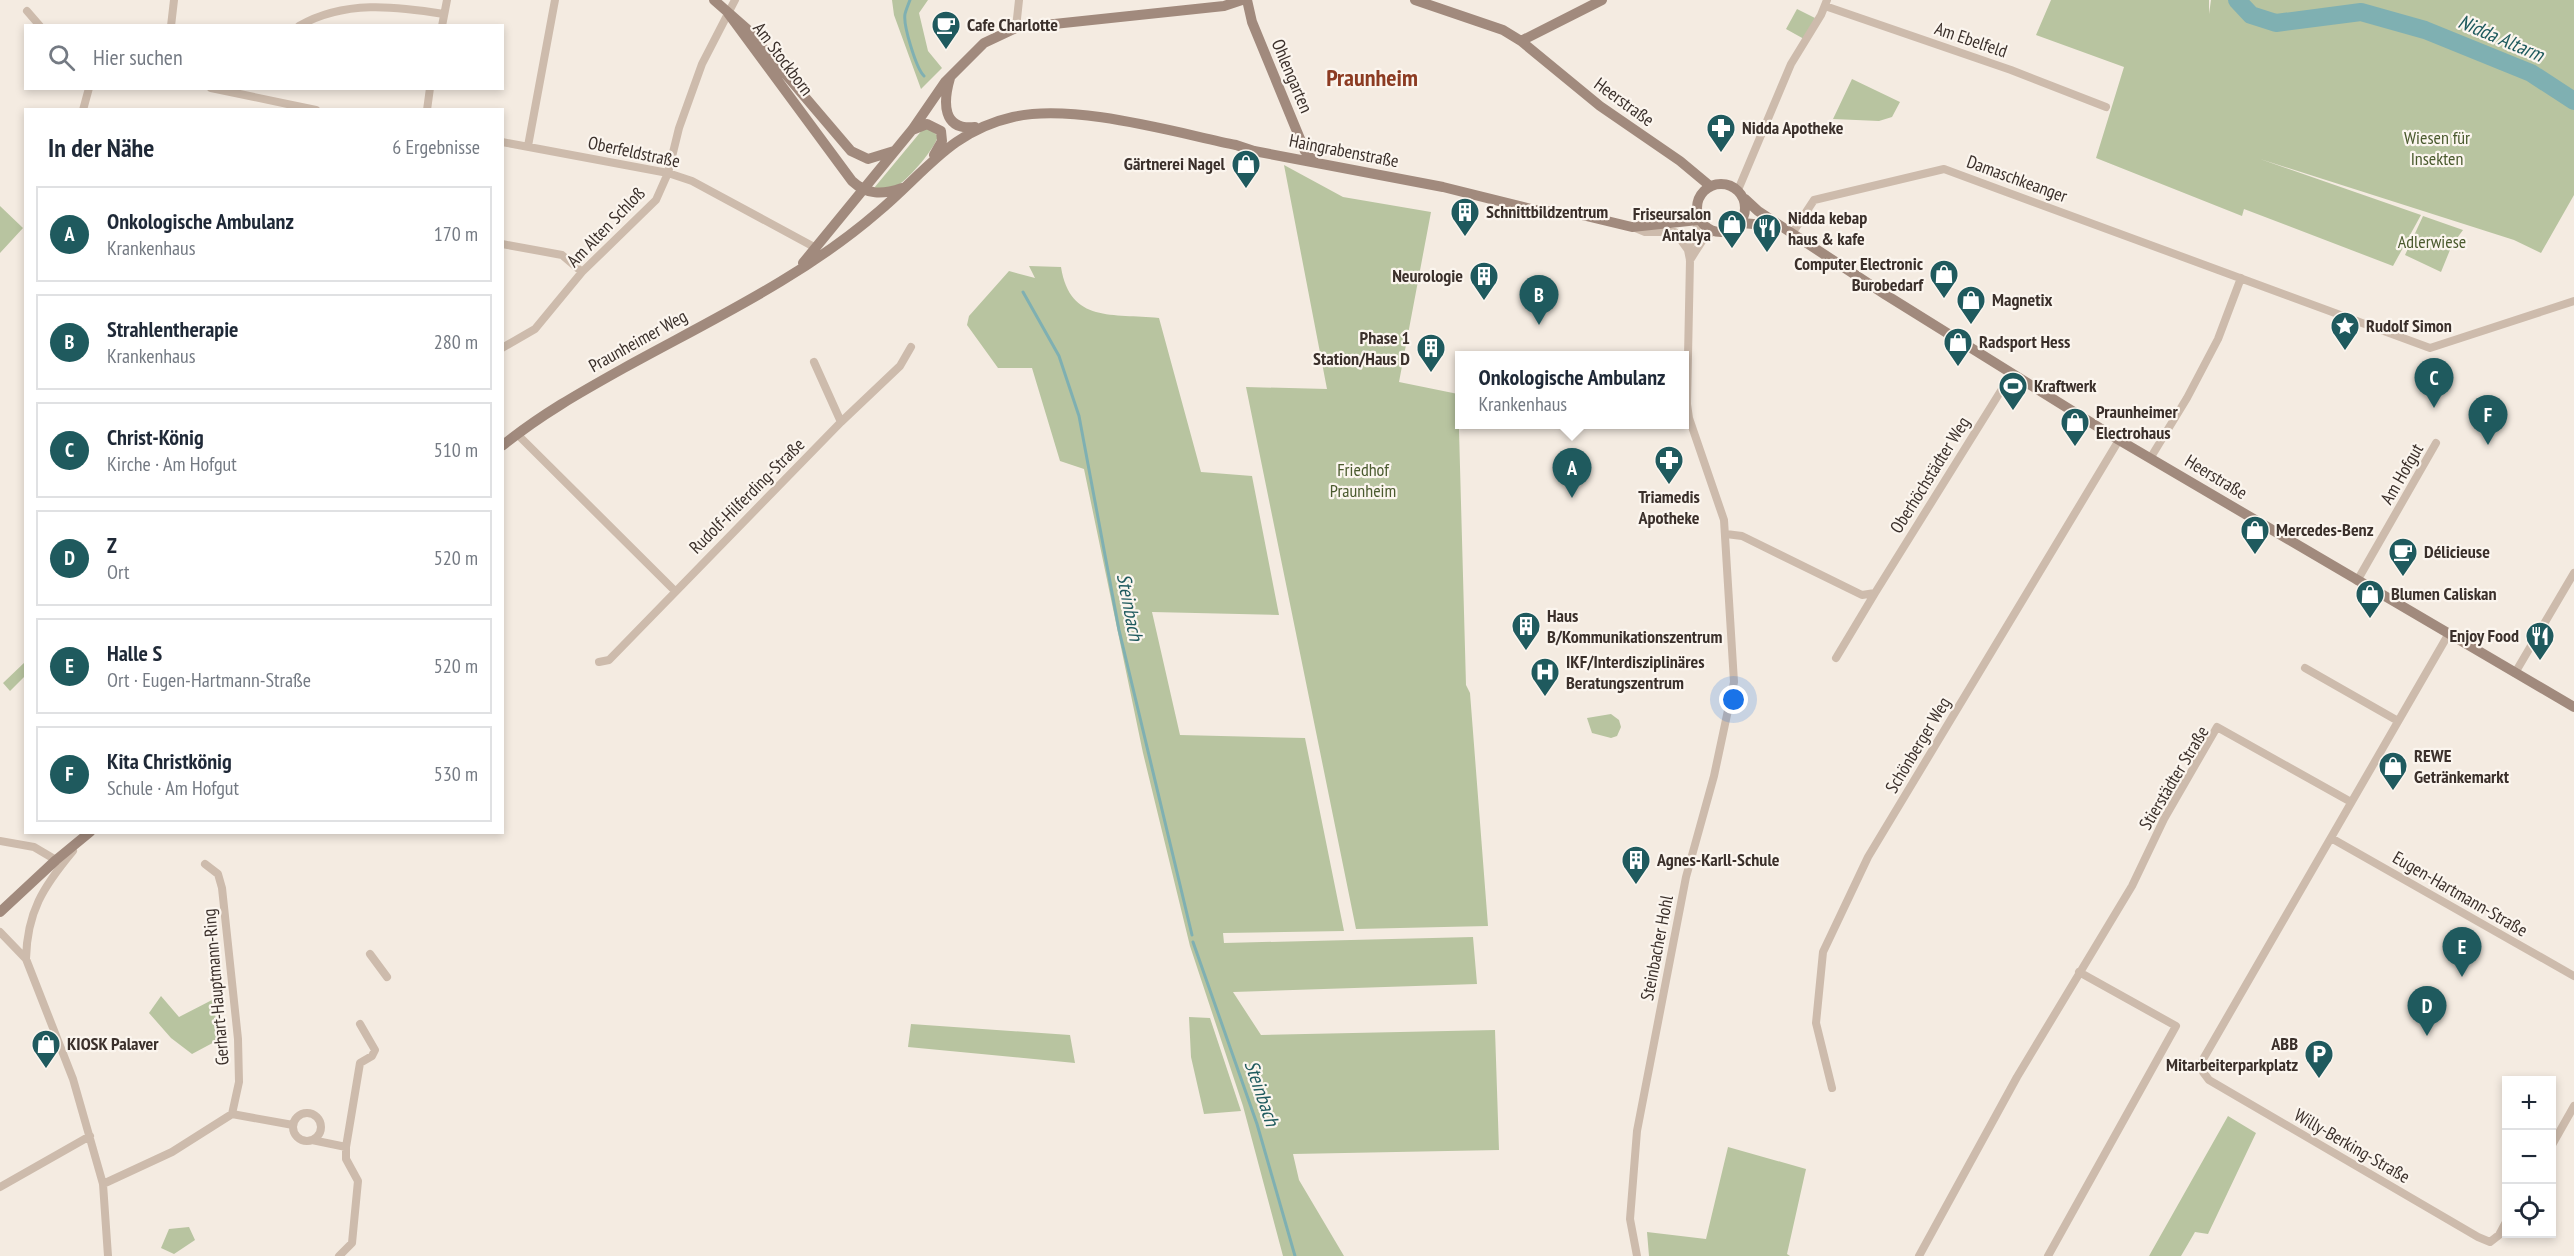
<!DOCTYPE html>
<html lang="de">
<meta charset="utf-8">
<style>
:root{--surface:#fff;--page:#f2f2f3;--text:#1f2937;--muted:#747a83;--line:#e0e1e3;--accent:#1f5a5e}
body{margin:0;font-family:"PT Sans Narrow",sans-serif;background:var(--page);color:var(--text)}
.controls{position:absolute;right:18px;bottom:18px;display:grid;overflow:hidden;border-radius:0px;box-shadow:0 3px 9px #0003}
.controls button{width:54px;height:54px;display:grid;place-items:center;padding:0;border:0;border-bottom:2px solid var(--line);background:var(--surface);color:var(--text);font:30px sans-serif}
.you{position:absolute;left:1734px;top:700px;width:21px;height:21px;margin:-15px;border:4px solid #fff;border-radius:50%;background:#1a73e8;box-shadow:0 0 0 9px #1a73e833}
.badge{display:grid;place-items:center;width:39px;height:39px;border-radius:50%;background:var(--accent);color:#fff;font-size:20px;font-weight:700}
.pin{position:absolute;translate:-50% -50px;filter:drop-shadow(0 2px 3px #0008)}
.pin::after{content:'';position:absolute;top:32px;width:21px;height:18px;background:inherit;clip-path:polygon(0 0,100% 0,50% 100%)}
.popup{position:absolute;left:1455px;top:351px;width:234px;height:78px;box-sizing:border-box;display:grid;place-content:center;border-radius:0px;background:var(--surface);filter:drop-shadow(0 2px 4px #0005);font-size:20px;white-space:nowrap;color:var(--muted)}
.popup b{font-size:22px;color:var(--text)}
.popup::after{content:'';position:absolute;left:50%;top:100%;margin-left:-12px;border:12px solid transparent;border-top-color:var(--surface)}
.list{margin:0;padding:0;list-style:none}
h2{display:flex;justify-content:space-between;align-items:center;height:78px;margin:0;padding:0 24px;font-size:26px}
h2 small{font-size:20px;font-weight:400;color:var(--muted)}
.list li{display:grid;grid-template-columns:39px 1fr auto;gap:18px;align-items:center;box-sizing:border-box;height:96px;margin:0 12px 12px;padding:0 12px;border:2px solid var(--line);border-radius:0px}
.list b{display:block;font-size:22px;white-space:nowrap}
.list p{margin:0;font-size:20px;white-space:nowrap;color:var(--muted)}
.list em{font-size:20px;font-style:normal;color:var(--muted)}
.icon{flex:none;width:33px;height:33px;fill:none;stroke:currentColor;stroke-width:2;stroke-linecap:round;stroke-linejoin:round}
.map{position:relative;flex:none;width:2574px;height:1256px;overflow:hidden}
.search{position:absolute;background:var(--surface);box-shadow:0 3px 9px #0003;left:24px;top:24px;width:480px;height:66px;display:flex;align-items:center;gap:15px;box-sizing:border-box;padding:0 21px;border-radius:0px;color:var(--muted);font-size:22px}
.panel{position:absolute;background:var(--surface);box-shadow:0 3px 9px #0003;left:24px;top:108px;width:480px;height:726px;border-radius:0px}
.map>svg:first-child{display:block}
.green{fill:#b8c4a0}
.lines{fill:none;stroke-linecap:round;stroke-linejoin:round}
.stream{stroke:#7fb0b2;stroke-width:3}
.river{stroke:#7fb0b2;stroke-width:18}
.street{stroke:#cdbbac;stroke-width:8}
.secondary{stroke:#a18a7d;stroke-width:10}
.labels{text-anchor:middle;stroke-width:4.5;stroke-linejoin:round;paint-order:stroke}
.poi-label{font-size:18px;font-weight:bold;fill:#3b302b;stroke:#fbf5ee;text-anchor:start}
.street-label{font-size:18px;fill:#3b302b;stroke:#fbf5ee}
.park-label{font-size:18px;fill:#4a5a2e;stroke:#fbf5ee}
.water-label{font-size:20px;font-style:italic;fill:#1f5a5e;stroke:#fbf5ee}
.district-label{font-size:24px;font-weight:bold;fill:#8c3b22;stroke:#fbf5ee}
</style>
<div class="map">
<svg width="2574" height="1256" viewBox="0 0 2574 1256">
<rect width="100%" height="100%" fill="#f4ebe1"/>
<path class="green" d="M 892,0 L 928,0 L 919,13 L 928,51 L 942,68 L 921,89 L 894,15 Z
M 2051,0 L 2209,0 L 2209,14 L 2211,0 L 2574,0 L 2574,195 L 2541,253 L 2514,240 L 2260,159 L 2421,215 L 2393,266 L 2244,209 L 2242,216 L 2096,158 L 2124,67 L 2036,35 Z
M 1797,9 L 1815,18 L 1804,39 L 1786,29 Z
M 1852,79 L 1900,102 L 1892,117 L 1879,121 L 1833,119 Z
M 928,128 L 938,136 C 935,148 910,178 898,185 C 891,190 882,188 874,188 L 923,129 Z
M 1284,165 L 1343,197 L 1431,212 L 1399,382 L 1458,394 L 1466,685 L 1470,693 L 1488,926 L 1356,929 L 1246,387 L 1327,389 Z
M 0,206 L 23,228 L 0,253 Z
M 2423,216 L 2463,230 L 2452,245 L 2441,272 L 2405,255 Z
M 1029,266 L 1061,267 C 1070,324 1113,313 1159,318 L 1201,472 L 1252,476 L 1279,615 L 1152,612 L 1180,735 L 1305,738 L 1344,931 L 1223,933 L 1224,943 L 1473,937 L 1477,984 L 1233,992 L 1261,1035 L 1495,1030 L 1499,1150 L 1293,1154 L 1299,1180 L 1344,1256 L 1283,1256 L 1243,1106 L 1190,946 L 1143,753 L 1084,469 L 1060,461 L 1032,368 L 998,368 L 967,325 L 969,316 L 1009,271 L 1035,278 Z
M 25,662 L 25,676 L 10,691 L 3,683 Z
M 1611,714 L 1619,720 L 1621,727 L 1617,736 L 1611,738 L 1592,733 L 1587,718 Z
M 161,996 L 179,1017 L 212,1000 L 220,1039 L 192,1054 L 171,1038 L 149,1013 Z
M 1189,1017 L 1210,1018 L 1241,1111 L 1204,1114 L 1191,1057 Z
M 911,1024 L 1070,1035 L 1075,1063 L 908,1047 Z
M 2228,1116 L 2256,1133 L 2208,1234 L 2195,1232 L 2181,1256 L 2149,1256 Z
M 1728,1147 L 1806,1169 L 1787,1254 L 1790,1256 L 1649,1256 L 1647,1232 L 1706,1239 Z
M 189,1227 L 195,1240 L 174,1254 L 161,1248 L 169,1229 Z"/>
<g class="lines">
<path class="stream" d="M 910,0 C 908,5 906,10 905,14 C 903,25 916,68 924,76
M 1023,292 L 1059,356 L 1079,416 L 1119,630 L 1192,935
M 1193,942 L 1257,1124 L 1295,1256"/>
<path class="river" d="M 2237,0 L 2251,15 L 2276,23 L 2361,12 L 2425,30 L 2531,73 L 2574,101"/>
<path class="street" d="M 1825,6 L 2011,70 L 2106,107
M 27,11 L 40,26
M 171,26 L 174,0
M 299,26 C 344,0 395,6 444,14
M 442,26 L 447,0
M 1016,28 L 1019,0
M 211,88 L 316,110
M 83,110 L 89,88
M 427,110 L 430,88
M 502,142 L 668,173 L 692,181 L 816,248
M 528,146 L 555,0
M 1738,190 L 1791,64 L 1821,15 L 1827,0
M 1633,227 L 1645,232 L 1675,232 L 1688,250 L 1690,260 L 1687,404 L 1689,418 L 1724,520 L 1734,682 L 1714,776 L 1686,877 L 1637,1131 L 1630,1219 L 1637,1256
M 1793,232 L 1814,200 L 1944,169 L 2430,348 L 2574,301
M 502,244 L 562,255 L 582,272
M 1688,250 L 1699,221
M 1690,260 L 1704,238 L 1714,231
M 502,348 L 535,329 L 582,272 L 656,200 L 668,173 L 679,128 L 702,64 L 735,0
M 814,362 L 841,422
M 517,434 L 674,590
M 2151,457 L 2187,398 L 2218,339 L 2241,278
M 1726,534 L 1742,536 L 1862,595 L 1875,593 L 2012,373
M 2357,581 L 2436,443
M 2448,635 L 2202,1061 L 2203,1072 L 2209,1080 L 2478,1237 L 2490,1242 L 2499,1235 L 2506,1222
M 1836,658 L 1875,593
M 599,662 L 609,660 L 841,422 L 900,366 L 911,347
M 2305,668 L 2398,721
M 2515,673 L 2574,573
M 2331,838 L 2574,976
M 0,841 L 34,847 L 56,860
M 205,864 L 218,874 L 222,888 L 238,1039 L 239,1082 L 232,1114
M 0,932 L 26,959 L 73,1079 L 103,1184 L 108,1256
M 370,954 L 387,977
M 26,959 C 27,912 43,887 73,851
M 1832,1088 L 1816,1023 L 1823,952 L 1868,857 L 2119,440
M293 1127a14 14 0 1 1 28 0a14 14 0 1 1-28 0Z
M 312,1140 L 346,1147
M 2552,1145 L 2574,1106
M 103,1184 L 172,1152 L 232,1114 L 293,1125
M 0,1187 L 90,1136
M 339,1256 L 352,1243 L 358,1181 L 346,1159 L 346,1147 L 360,1063 L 372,1056 L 375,1050 L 360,1024
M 1919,1256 L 2017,1077 L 2132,886 L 2164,819 L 2217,727 L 2351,802
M 2048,1256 L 2176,1026 L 2079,972"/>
<path class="secondary" d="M 714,0 L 747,29 L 851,151 L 868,159 L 894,151
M 1247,0 L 1252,22 L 1305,151 L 1314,161
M 1415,0 L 1503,30 L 1521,41 L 1600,106 L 1680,161 L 1710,186
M 728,13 L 852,181 C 867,195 882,195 902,188
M 1521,41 L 1602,0
M 950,78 C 943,102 942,131 975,127
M 912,130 L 927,124 L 941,131 L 942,141 L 934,155
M1697 208a24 24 0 1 1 48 0a24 24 0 1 1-48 0Z
M 1745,199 L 1758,211 L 1886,295 L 2119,440 L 2574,707
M 1742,223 L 1776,226
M 803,263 L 912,130 L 945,82 L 984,43 L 1016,28 L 1224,6 L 1242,0
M 502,446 C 540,415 581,392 624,368 C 711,320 803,277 878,212 C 924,174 950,131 1013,117 C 1074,103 1173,132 1236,145 L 1254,151 L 1443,187 L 1535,210 L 1582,215 L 1632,227 L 1698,220
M 0,912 L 56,860 L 90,832"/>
</g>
<defs>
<g id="cafe-pin" transform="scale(1.5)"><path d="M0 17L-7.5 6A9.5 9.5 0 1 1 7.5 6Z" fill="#1f5a5e" stroke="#fbf5ee"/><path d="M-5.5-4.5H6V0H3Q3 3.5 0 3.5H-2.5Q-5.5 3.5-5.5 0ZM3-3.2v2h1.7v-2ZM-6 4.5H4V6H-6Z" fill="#fff"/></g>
<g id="pharmacy-pin" transform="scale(1.5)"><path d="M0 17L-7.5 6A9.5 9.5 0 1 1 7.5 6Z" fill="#1f5a5e" stroke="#fbf5ee"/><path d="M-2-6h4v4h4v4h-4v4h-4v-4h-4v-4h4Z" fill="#fff"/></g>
<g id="shop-pin" transform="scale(1.5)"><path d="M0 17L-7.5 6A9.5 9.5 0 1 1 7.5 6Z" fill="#1f5a5e" stroke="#fbf5ee"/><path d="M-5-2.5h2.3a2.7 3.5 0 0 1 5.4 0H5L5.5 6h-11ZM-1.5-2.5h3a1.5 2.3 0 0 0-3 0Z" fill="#fff"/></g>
<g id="building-pin" transform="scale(1.5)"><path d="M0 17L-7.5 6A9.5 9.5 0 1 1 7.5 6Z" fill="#1f5a5e" stroke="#fbf5ee"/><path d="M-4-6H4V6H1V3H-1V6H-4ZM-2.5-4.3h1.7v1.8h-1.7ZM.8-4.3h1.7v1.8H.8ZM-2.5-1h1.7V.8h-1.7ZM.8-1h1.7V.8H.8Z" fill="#fff"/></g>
<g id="restaurant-pin" transform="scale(1.5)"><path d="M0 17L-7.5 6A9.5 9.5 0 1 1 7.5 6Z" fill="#1f5a5e" stroke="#fbf5ee"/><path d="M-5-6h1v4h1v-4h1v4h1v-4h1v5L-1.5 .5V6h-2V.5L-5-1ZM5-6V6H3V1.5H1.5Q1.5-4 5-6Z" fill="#fff"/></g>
<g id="sight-pin" transform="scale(1.5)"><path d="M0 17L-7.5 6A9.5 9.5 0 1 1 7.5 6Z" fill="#1f5a5e" stroke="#fbf5ee"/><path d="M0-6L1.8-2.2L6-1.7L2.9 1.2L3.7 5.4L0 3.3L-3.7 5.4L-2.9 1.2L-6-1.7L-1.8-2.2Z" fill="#fff"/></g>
<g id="stadium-pin" transform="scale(1.5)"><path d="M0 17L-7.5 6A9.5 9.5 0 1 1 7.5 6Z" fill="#1f5a5e" stroke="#fbf5ee"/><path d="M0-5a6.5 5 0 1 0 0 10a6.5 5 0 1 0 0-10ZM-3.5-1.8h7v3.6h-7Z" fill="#fff"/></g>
<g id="hospital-pin" transform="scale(1.5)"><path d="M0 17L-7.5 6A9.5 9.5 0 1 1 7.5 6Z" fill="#1f5a5e" stroke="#fbf5ee"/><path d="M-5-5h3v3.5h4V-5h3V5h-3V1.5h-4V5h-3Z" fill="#fff"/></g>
<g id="parking-pin" transform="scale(1.5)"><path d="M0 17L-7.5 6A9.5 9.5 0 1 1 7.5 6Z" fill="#1f5a5e" stroke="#fbf5ee"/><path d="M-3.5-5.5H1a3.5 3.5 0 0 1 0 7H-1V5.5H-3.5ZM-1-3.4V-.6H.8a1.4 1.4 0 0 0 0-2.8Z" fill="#fff"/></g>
</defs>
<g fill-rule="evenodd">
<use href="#cafe-pin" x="946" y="25"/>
<use href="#pharmacy-pin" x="1721" y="128"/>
<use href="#shop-pin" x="1246" y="164"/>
<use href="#building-pin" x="1465" y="212"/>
<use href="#shop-pin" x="1732" y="224"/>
<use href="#restaurant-pin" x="1767" y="228"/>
<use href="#shop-pin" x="1944" y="274"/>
<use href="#building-pin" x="1484" y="276"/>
<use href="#shop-pin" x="1971" y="300"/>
<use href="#sight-pin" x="2345" y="326"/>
<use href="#shop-pin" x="1958" y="342"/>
<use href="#building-pin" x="1431" y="348"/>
<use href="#stadium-pin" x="2013" y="386"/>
<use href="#shop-pin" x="2075" y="422"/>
<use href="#pharmacy-pin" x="1669" y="460"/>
<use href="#shop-pin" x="2255" y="530"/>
<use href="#cafe-pin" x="2403" y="552"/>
<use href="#shop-pin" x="2370" y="594"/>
<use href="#building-pin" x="1526" y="626"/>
<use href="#restaurant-pin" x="2540" y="636"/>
<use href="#hospital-pin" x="1545" y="672"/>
<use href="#shop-pin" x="2393" y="766"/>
<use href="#building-pin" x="1636" y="860"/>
<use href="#shop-pin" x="46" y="1044"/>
<use href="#parking-pin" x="2319" y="1054"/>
</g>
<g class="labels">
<g class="poi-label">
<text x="967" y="31">Cafe Charlotte</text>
<text x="1742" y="134">Nidda Apotheke</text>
<text x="1225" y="170" text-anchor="end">Gärtnerei Nagel</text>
<text x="1486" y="218">Schnittbildzentrum</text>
<text x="1711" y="220" text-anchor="end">Friseursalon<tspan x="1711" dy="21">Antalya</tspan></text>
<text x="1788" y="224">Nidda kebap<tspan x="1788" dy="21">haus &amp; kafe</tspan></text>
<text x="1923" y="270" text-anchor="end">Computer Electronic<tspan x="1923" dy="21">Burobedarf</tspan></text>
<text x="1463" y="282" text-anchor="end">Neurologie</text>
<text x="1992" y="306">Magnetix</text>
<text x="2366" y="332">Rudolf Simon</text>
<text x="1410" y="344" text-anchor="end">Phase 1<tspan x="1410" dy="21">Station/Haus D</tspan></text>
<text x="1979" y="348">Radsport Hess</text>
<text x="2034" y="392">Kraftwerk</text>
<text x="2096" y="418">Praunheimer<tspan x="2096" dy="21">Electrohaus</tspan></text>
<text x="1669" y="503" text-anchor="middle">Triamedis<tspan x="1669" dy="21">Apotheke</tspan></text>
<text x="2276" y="536">Mercedes-Benz</text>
<text x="2424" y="558">Délicieuse</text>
<text x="2391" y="600">Blumen Caliskan</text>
<text x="1547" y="622">Haus<tspan x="1547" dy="21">B/Kommunikationszentrum</tspan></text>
<text x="2519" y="642" text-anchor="end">Enjoy Food</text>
<text x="1566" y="668">IKF/Interdisziplinäres<tspan x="1566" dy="21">Beratungszentrum</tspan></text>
<text x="2414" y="762">REWE<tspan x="2414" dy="21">Getränkemarkt</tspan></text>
<text x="1657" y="866">Agnes-Karll-Schule</text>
<text x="67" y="1050">KIOSK Palaver</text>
<text x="2298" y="1050" text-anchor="end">ABB<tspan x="2298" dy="21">Mitarbeiterparkplatz</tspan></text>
</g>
<g class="street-label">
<text transform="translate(1971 40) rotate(19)" y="6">Am Ebelfeld</text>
<text transform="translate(783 59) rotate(53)" y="6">Am Stockborn</text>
<text transform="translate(1292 76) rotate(67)" y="6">Ohlengarten</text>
<text transform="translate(1624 102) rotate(36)" y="6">Heerstraße</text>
<text transform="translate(1344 151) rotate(11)" y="6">Haingrabenstraße</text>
<text transform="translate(634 152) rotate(12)" y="6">Oberfeldstraße</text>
<text transform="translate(2017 179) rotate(20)" y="6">Damaschkeanger</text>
<text transform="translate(606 227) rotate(-46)" y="6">Am Alten Schloß</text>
<text transform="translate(638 341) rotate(-29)" y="6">Praunheimer Weg</text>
<text transform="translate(2402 474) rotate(-60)" y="6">Am Hofgut</text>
<text transform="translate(1930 475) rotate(-58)" y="6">Oberhöchstädter Weg</text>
<text transform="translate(2216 477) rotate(31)" y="6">Heerstraße</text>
<text transform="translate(747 496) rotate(-45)" y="6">Rudolf-Hilferding-Straße</text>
<text transform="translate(1918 745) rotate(-59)" y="6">Schönberger Weg</text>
<text transform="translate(2174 778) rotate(-59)" y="6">Stierstädter Straße</text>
<text transform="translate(2460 894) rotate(30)" y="6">Eugen-Hartmann-Straße</text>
<text transform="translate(1657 948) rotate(-79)" y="6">Steinbacher Hohl</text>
<text transform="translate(216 987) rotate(-95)" y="6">Gerhart-Hauptmann-Ring</text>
<text transform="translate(2352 1146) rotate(30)" y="6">Willy-Berking-Straße</text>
</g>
<g class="park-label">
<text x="2437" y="144">Wiesen für<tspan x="2437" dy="21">Insekten</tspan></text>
<text x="2432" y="248">Adlerwiese</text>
<text x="1363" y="476">Friedhof<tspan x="1363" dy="21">Praunheim</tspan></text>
</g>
<g class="water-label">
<text transform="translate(2501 38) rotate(23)" y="7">Nidda Altarm</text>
<text transform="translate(1130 607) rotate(79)" y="7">Steinbach</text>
<text transform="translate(1262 1093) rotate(71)" y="7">Steinbach</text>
</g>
<g class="district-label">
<text x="1372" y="86">Praunheim</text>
</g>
</g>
</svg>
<div class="controls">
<button>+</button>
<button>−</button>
<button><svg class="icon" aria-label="locate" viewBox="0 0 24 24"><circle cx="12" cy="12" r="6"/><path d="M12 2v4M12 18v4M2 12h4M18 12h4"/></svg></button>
</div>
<div class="you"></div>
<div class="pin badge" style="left:1572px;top:498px">A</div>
<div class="popup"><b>Onkologische Ambulanz</b>Krankenhaus</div>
<div class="pin badge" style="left:1539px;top:325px">B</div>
<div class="pin badge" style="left:2434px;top:408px">C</div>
<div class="pin badge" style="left:2427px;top:1036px">D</div>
<div class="pin badge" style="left:2462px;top:977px">E</div>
<div class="pin badge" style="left:2488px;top:445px">F</div>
<div class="search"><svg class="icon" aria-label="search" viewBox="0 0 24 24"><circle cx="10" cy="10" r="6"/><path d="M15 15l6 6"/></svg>Hier suchen</div>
<section class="panel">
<h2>In der Nähe<small>6 Ergebnisse</small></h2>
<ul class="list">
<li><span class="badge">A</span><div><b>Onkologische Ambulanz</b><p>Krankenhaus</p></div><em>170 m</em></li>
<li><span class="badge">B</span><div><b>Strahlentherapie</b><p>Krankenhaus</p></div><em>280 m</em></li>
<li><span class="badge">C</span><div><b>Christ-König</b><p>Kirche · Am Hofgut</p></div><em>510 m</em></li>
<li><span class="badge">D</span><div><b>Z</b><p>Ort</p></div><em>520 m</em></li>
<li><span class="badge">E</span><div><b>Halle S</b><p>Ort · Eugen-Hartmann-Straße</p></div><em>520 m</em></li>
<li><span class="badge">F</span><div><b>Kita Christkönig</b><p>Schule · Am Hofgut</p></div><em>530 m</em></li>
</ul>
</section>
</div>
